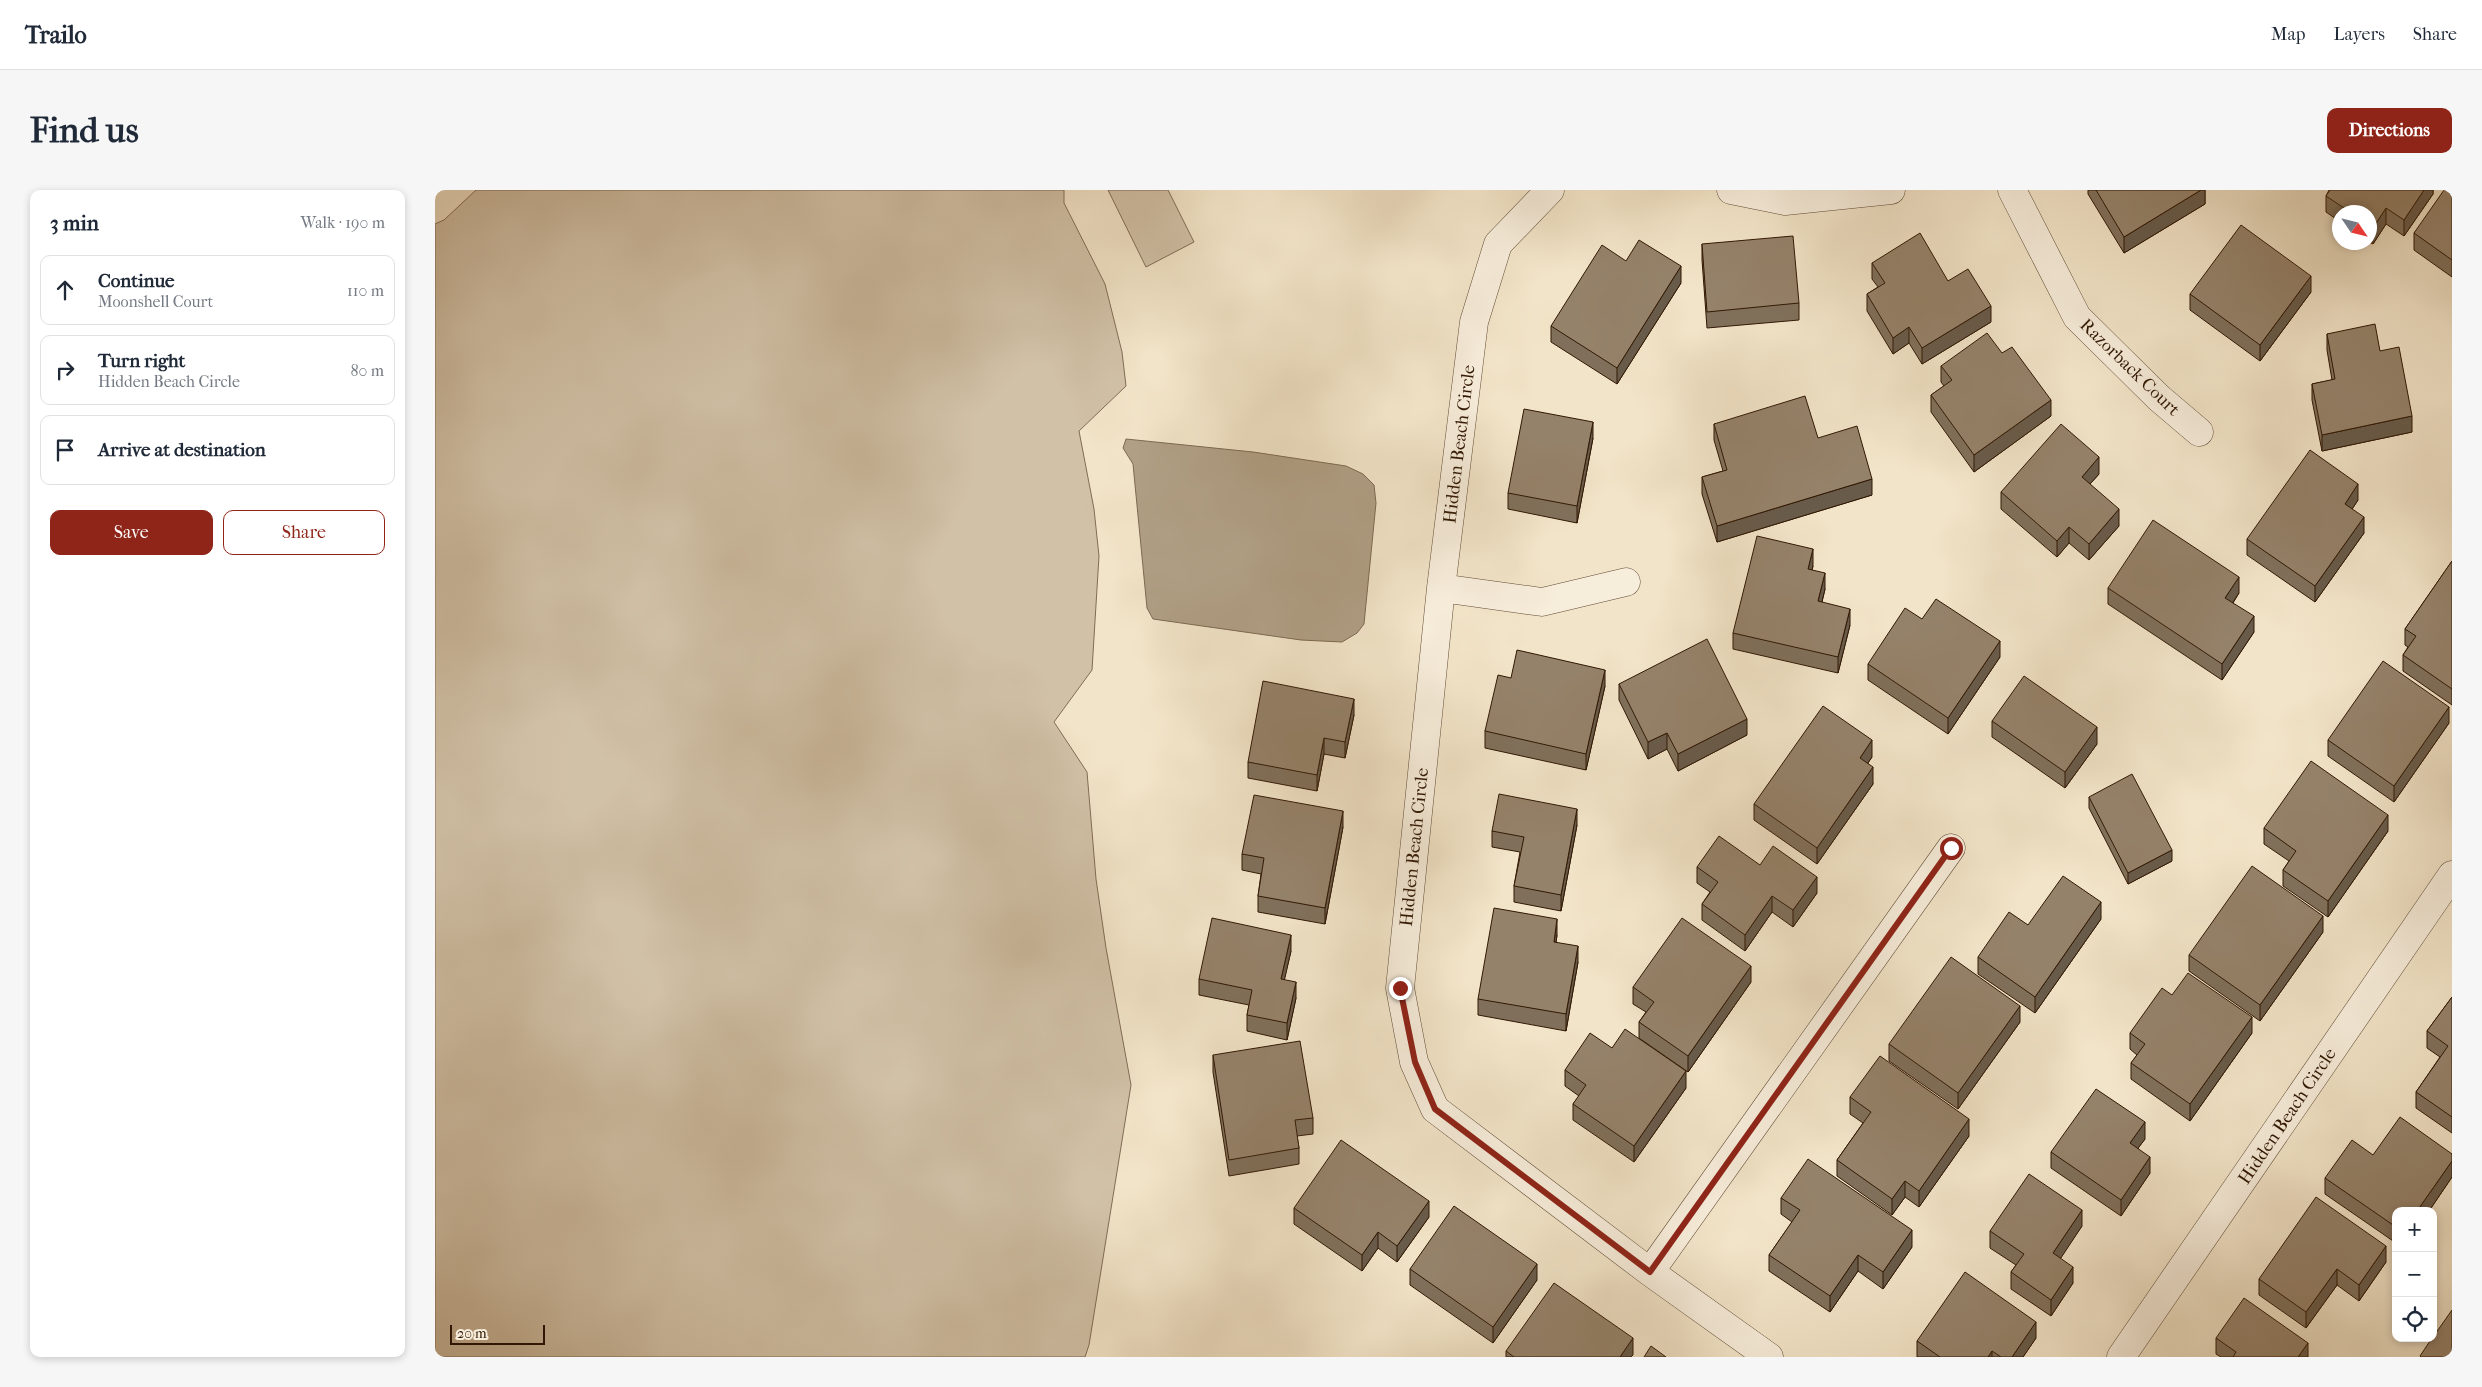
<!DOCTYPE html>
<meta charset="utf-8">
<style>
:root{--surface:#fff;--page:#f6f6f7;--text:#1f2937;--muted:#747a83;--line:#e0e1e3;--accent:#8f2418}
body{margin:0;font-family:"IM FELL French Canon",serif;background:var(--page);color:var(--text)}
.controls{position:absolute;right:15px;bottom:15px;display:grid;overflow:hidden;border-radius:10px;box-shadow:0 2px 8px #0003}
.controls button{width:45px;height:45px;display:grid;place-items:center;padding:0;border:0;border-bottom:1px solid var(--line);background:var(--surface);color:var(--text);font:25px sans-serif}
.compass{position:absolute;left:1897px;top:15px;width:45px;height:45px;border-radius:50%;background:var(--surface);box-shadow:0 2px 8px #0003;rotate:125deg}
.scale{position:absolute;left:15px;bottom:12px;width:95px;box-sizing:border-box;padding-left:5px;border:2px solid #311804;border-top:0;font-size:14px;line-height:18px;white-space:nowrap;color:#311804;-webkit-text-stroke:4px #f7eddb;paint-order:stroke}
.stop{position:absolute;width:15px;height:15px;margin:-11px;border:4px solid #8f2418;border-radius:50%;background:#fff}
.stop.end{background:#8f2418;border-color:#fff;box-shadow:0 1px 5px #0008}
.list{margin:0;padding:0;list-style:none}
h2{display:flex;justify-content:space-between;align-items:center;height:65px;margin:0;padding:0 20px;font-size:21px}
h2 small{font-size:16px;font-weight:400;color:var(--muted)}
.list li{display:grid;grid-template-columns:32px 1fr auto;gap:15px;align-items:center;box-sizing:border-box;height:70px;margin:0 10px 10px;padding:0 10px;border:1px solid var(--line);border-radius:10px}
.list b{display:block;font-size:19px;white-space:nowrap}
.list p{margin:0;font-size:16px;white-space:nowrap;color:var(--muted)}
.list em{font-size:16px;font-style:normal;color:var(--muted)}
.actions{display:flex;gap:10px;padding:15px 20px}
.actions a{flex:1;padding:11px 0;border:1px solid var(--accent);border-radius:10px;text-align:center;font-size:18px;color:var(--accent)}
.actions .main{background:var(--accent);color:#fff}
.icon{flex:none;width:28px;height:28px;fill:none;stroke:currentColor;stroke-width:2;stroke-linecap:round;stroke-linejoin:round}
.map{position:relative;flex:none;width:2017px;height:1167px;overflow:hidden;border-radius:10px}
header{display:flex;align-items:center;gap:30px;box-sizing:border-box;height:70px;padding:0 25px;background:var(--surface);border-bottom:1px solid var(--line)}
header strong{font-size:24px}
nav{display:flex;gap:28px;margin-inline-start:auto;font-size:18px}
.intro{display:flex;align-items:center;justify-content:space-between;box-sizing:border-box;height:120px;padding:0 30px}
h1{margin:0;font-size:35px}
.button{padding:12px 22px;border-radius:10px;background:var(--accent);color:#fff;font-size:18px;font-weight:700}
main{display:flex;gap:30px;padding:0 30px}
aside{flex:1;background:var(--surface);border-radius:10px;box-shadow:0 2px 8px #0003}
.map>svg:first-child{display:block}
.green{fill:#d1c1a7;stroke:#816c56}
.water{fill:#b09f85;stroke:#7d6951}
.lines{fill:none;stroke-linecap:round;stroke-linejoin:round}
.minor-casing{stroke:#614b35;stroke-width:29}
.minor{stroke:#f7eddb;stroke-width:28}
.wall{fill:#80705b;stroke:#311804}
.shaded-wall{fill:#685b4a;stroke:#311804}
.building{fill:#95826a;stroke:#311804}
.route{stroke:#8f2418;stroke-width:6}
.labels{text-anchor:middle;stroke-width:4.5;stroke-linejoin:round;paint-order:stroke}
.street-label{font-size:18px;fill:#311804;stroke:#f7eddb}
</style>
<header>
<strong>Trailo</strong>
<nav><a>Map</a><a>Layers</a><a>Share</a></nav>
</header>
<div class="intro"><h1>Find us</h1><a class="button">Directions</a></div>
<main>
<aside>
<h2>3 min<small>Walk · 190 m</small></h2>
<ul class="list">
<li><svg class="icon" aria-label="ahead" viewBox="0 0 24 24"><path d="M12 20V5M6 11l6-6 6 6"/></svg><div><b>Continue</b><p>Moonshell Court</p></div><em>110 m</em></li>
<li><svg class="icon" aria-label="right" viewBox="0 0 24 24"><path d="M7 20v-9h11M14 6l5 5-5 5"/></svg><div><b>Turn right</b><p>Hidden Beach Circle</p></div><em>80 m</em></li>
<li><svg class="icon" aria-label="arrive" viewBox="0 0 24 24"><path d="M6 21V4h12l-3 4 3 4H6"/></svg><div><b>Arrive at destination</b></div></li>
</ul>
<div class="actions"><a class="main">Save</a><a>Share</a></div>
</aside>
<div class="map">
<svg width="2017" height="1167" viewBox="0 0 2017 1167">
<rect width="100%" height="100%" fill="#f2e4c8"/>
<filter id="stains"><feTurbulence type="fractalNoise" baseFrequency=".004" numOctaves="4"/><feColorMatrix values="0 0 0 0 .2 0 0 0 0 .09 0 0 0 0 .02 0 0 0 .5 -.17"/></filter>
<radialGradient id="worn" r=".72"><stop offset=".6" stop-color="#630" stop-opacity="0"/><stop offset="1" stop-color="#630" stop-opacity=".3"/></radialGradient>
<path class="green" d="M 41,0 L 629,0 L 629,13 L 670,94 L 687,162 L 691,196 L 644,241 L 659,319 L 664,366 L 657,480 L 619,532 L 652,582 L 661,689 L 671,758 L 696,895 L 654,1155 L 650,1167 L 0,1167 L 0,34 L 9,30 Z
M 673,0 L 733,0 L 759,52 L 711,77 Z"/>
<path class="water" d="M 691,249 L 818,262 L 911,276 L 928,284 L 939,295 L 941,313 L 929,434 L 922,443 L 907,452 L 866,450 L 718,429 L 712,418 L 698,274 L 688,258 Z"/>
<g class="lines">
<g class="minor-casing">
<path id="minor" d="M 1115,0 L 1063,54 L 1039,132 L 1006,398 L 965,798 L 979,872 L 1000,919 L 1215,1082 L 1334,1167
M 1296,0 L 1350,11 L 1456,0
M 1577,0 L 1642,127 L 1724,208 L 1764,242
M 1006,398 L 1107,412 L 1191,392
M 1215,1082 L 1516,658
M 1686,1167 L 2017,685"/>
</g>
<use href="#minor" class="minor"/>
</g>
<path class="wall" d="M 1653,0 L 1770,0 L 1770,14 L 1689,63 L 1653,4 Z
M 1894,0 L 1998,0 L 1998,4 L 1969,46 L 1951,34 L 1938,54 L 1934,52 L 1934,22 L 1904,22 L 1904,31 L 1891,22 L 1891,6 Z
M 2017,0 L 2017,87 L 1979,60 L 1979,43 Z
M 1267,54 L 1364,113 L 1364,130 L 1272,138 L 1267,70 Z
M 1191,71 L 1246,93 L 1182,194 L 1116,152 L 1116,136 Z
M 1437,73 L 1513,91 L 1556,132 L 1487,174 L 1474,153 L 1458,164 L 1432,121 L 1432,104 L 1443,97 L 1437,89 Z
M 1876,102 L 1825,171 L 1755,120 L 1755,104 Z
M 1892,144 L 1945,161 L 1977,242 L 1887,261 L 1877,210 L 1877,194 L 1897,190 L 1892,160 Z
M 1567,163 L 1616,226 L 1539,282 L 1496,222 L 1496,205 L 1509,196 L 1506,192 L 1506,176 Z
M 1279,234 L 1383,248 L 1437,305 L 1282,352 L 1267,304 L 1267,287 L 1288,281 L 1279,250 Z
M 1158,248 L 1142,333 L 1073,319 L 1073,303 Z
M 1664,284 L 1655,294 L 1684,336 L 1654,370 L 1634,353 L 1622,367 L 1566,319 L 1566,302 Z
M 1923,310 L 1917,319 L 1929,343 L 1880,412 L 1812,365 L 1812,349 Z
M 2017,371 L 2017,515 L 1968,481 L 1968,465 L 1973,457 L 1970,455 L 1970,439 Z
M 1378,376 L 1377,380 L 1390,399 L 1387,412 L 1415,435 L 1403,483 L 1298,459 L 1298,443 Z
M 1673,398 L 1804,403 L 1798,413 L 1819,442 L 1787,490 L 1673,414 Z
M 1487,429 L 1565,467 L 1513,544 L 1433,490 L 1433,474 Z
M 1076,488 L 1170,496 L 1151,580 L 1050,558 L 1050,541 Z
M 1184,494 L 1312,545 L 1243,581 L 1232,559 L 1213,569 L 1184,510 Z
M 919,525 L 910,568 L 889,564 L 882,601 L 813,588 L 813,572 Z
M 1557,531 L 1662,554 L 1630,598 L 1557,547 Z
M 2014,533 L 1959,612 L 1893,566 L 1893,550 Z
M 1437,567 L 1433,573 L 1438,594 L 1382,674 L 1319,630 L 1319,614 Z
M 1654,607 L 1737,671 L 1693,694 L 1654,618 Z
M 1142,635 L 1126,721 L 1079,712 L 1079,696 L 1085,662 L 1057,657 L 1057,641 Z
M 908,637 L 890,734 L 823,722 L 823,706 L 826,684 L 807,680 L 807,664 Z
M 1829,638 L 1953,641 L 1893,727 L 1848,696 L 1848,680 L 1854,671 L 1829,654 Z
M 1325,675 L 1382,703 L 1358,737 L 1337,722 L 1310,761 L 1267,730 L 1267,714 L 1275,702 L 1262,693 L 1262,677 Z
M 1666,729 L 1600,823 L 1543,784 L 1543,767 L 1593,735 Z
M 1888,742 L 1825,831 L 1754,781 L 1754,765 Z
M 1122,745 L 1121,752 L 1143,772 L 1131,841 L 1043,825 L 1043,809 Z
M 856,761 L 849,790 L 861,808 L 852,850 L 812,841 L 812,825 L 814,815 L 764,805 L 764,789 Z
M 1316,792 L 1253,882 L 1204,848 L 1204,832 L 1211,822 L 1198,814 L 1198,797 Z
M 1737,805 L 1817,843 L 1755,931 L 1696,889 L 1696,873 L 1702,865 L 1695,859 L 1695,843 Z
M 2017,807 L 2017,943 L 1981,918 L 1981,902 L 2005,867 L 1992,858 L 1992,841 Z
M 1585,832 L 1523,919 L 1454,871 L 1454,854 Z
M 1177,858 L 1251,898 L 1199,972 L 1138,930 L 1138,914 L 1144,906 L 1130,896 L 1130,880 Z
M 778,865 L 878,928 L 878,944 L 862,946 L 864,958 L 864,974 L 794,986 L 778,882 Z
M 1415,907 L 1534,946 L 1484,1017 L 1470,1007 L 1457,1025 L 1402,986 L 1402,970 L 1428,933 L 1415,924 Z
M 1710,949 L 1703,958 L 1715,983 L 1686,1026 L 1616,978 L 1616,962 Z
M 2017,964 L 2017,987 L 1994,1021 L 1961,1021 L 1961,1053 L 1890,1004 L 1890,988 L 1938,965 Z
M 1346,1008 L 1477,1057 L 1448,1099 L 1423,1081 L 1395,1122 L 1334,1081 L 1334,1065 L 1357,1032 L 1346,1024 Z
M 859,1018 L 994,1027 L 962,1072 L 943,1058 L 927,1081 L 859,1034 Z
M 1647,1036 L 1625,1068 L 1638,1093 L 1616,1126 L 1576,1099 L 1576,1082 L 1581,1075 L 1555,1058 L 1555,1041 Z
M 1951,1072 L 1924,1111 L 1902,1095 L 1871,1138 L 1824,1105 L 1824,1089 Z
M 975,1079 L 1102,1090 L 1058,1153 L 975,1095 Z
M 1601,1148 L 1588,1167 L 1482,1167 L 1482,1151 Z
M 1781,1148 L 1873,1167 L 1786,1167 L 1781,1164 Z
M 1071,1161 L 1198,1165 L 1196,1167 L 1071,1167 Z"/>
<path class="shaded-wall" d="M 1766,0 L 1770,0 L 1770,14 L 1689,63 L 1689,47 Z
M 1989,0 L 1998,0 L 1998,4 L 1969,46 L 1969,30 Z
M 1951,18 L 1951,34 L 1938,54 L 1938,38 Z
M 1246,76 L 1246,93 L 1182,194 L 1182,178 Z
M 1876,86 L 1876,102 L 1825,171 L 1825,155 Z
M 1556,116 L 1556,132 L 1487,174 L 1487,158 Z
M 1474,137 L 1474,153 L 1458,164 L 1458,148 Z
M 1616,210 L 1616,226 L 1539,282 L 1539,265 Z
M 1977,226 L 1977,242 L 1887,261 L 1887,245 Z
M 1158,232 L 1158,248 L 1142,333 L 1142,316 Z
M 1664,267 L 1664,284 L 1647,303 L 1647,287 Z
M 1437,289 L 1437,305 L 1282,352 L 1282,336 Z
M 1923,294 L 1923,310 L 1910,330 L 1910,314 Z
M 1684,319 L 1684,336 L 1654,370 L 1654,354 Z
M 1929,327 L 1929,343 L 1880,412 L 1880,396 Z
M 1634,337 L 1634,353 L 1622,367 L 1622,351 Z
M 1378,359 L 1378,376 L 1373,395 L 1373,379 Z
M 1390,383 L 1390,399 L 1383,428 L 1383,411 Z
M 1804,387 L 1804,403 L 1790,424 L 1790,408 Z
M 1415,419 L 1415,435 L 1403,483 L 1403,467 Z
M 1819,426 L 1819,442 L 1787,490 L 1787,474 Z
M 1565,451 L 1565,467 L 1513,544 L 1513,528 Z
M 1170,480 L 1170,496 L 1151,580 L 1151,564 Z
M 919,509 L 919,525 L 910,568 L 910,552 Z
M 2014,517 L 2014,533 L 1959,612 L 1959,596 Z
M 1312,529 L 1312,545 L 1243,581 L 1243,564 Z
M 1662,537 L 1662,554 L 1630,598 L 1630,582 Z
M 1232,543 L 1232,559 L 1213,569 L 1213,552 Z
M 889,548 L 889,564 L 882,601 L 882,585 Z
M 1437,550 L 1437,567 L 1425,584 L 1425,568 Z
M 1438,577 L 1438,594 L 1382,674 L 1382,658 Z
M 1142,619 L 1142,635 L 1126,721 L 1126,705 Z
M 908,621 L 908,637 L 890,734 L 890,718 Z
M 1953,625 L 1953,641 L 1893,727 L 1893,711 Z
M 1737,660 L 1737,671 L 1693,694 L 1693,683 Z
M 1382,687 L 1382,703 L 1358,737 L 1358,720 Z
M 1337,706 L 1337,722 L 1310,761 L 1310,745 Z
M 1666,712 L 1666,729 L 1600,823 L 1600,807 Z
M 1888,726 L 1888,742 L 1825,831 L 1825,815 Z
M 1122,729 L 1122,745 L 1119,768 L 1119,752 Z
M 856,745 L 856,761 L 846,805 L 846,789 Z
M 1143,756 L 1143,772 L 1131,841 L 1131,824 Z
M 1316,776 L 1316,792 L 1253,882 L 1253,866 Z
M 861,792 L 861,808 L 852,850 L 852,833 Z
M 1585,816 L 1585,832 L 1523,919 L 1523,903 Z
M 1817,827 L 1817,843 L 1755,931 L 1755,914 Z
M 1251,881 L 1251,898 L 1199,972 L 1199,956 Z
M 1534,929 L 1534,946 L 1484,1017 L 1484,1001 Z
M 1710,932 L 1710,949 L 1695,969 L 1695,953 Z
M 1715,967 L 1715,983 L 1686,1026 L 1686,1010 Z
M 2017,971 L 2017,987 L 1994,1021 L 1982,1021 Z
M 1470,991 L 1470,1007 L 1457,1025 L 1457,1009 Z
M 994,1011 L 994,1027 L 962,1072 L 962,1056 Z
M 1647,1020 L 1647,1036 L 1618,1080 L 1618,1063 Z
M 1477,1040 L 1477,1057 L 1448,1099 L 1448,1082 Z
M 943,1042 L 943,1058 L 927,1081 L 927,1065 Z
M 1951,1056 L 1951,1072 L 1924,1111 L 1924,1095 Z
M 1423,1065 L 1423,1081 L 1395,1122 L 1395,1106 Z
M 1102,1074 L 1102,1090 L 1058,1153 L 1058,1137 Z
M 1638,1077 L 1638,1093 L 1616,1126 L 1616,1110 Z
M 1902,1079 L 1902,1095 L 1871,1138 L 1871,1122 Z
M 1601,1132 L 1601,1148 L 1588,1167 L 1577,1167 Z
M 1198,1148 L 1198,1165 L 1196,1167 L 1185,1167 Z
M 1873,1153 L 1873,1167 L 1863,1167 Z
M 1557,1161 L 1557,1167 L 1553,1167 Z"/>
<path class="building" d="M 1661,0 L 1766,0 L 1689,47 Z
M 1895,0 L 1989,0 L 1969,30 L 1951,18 L 1938,38 L 1934,35 L 1934,22 L 1915,22 L 1891,6 Z
M 2009,0 L 2017,0 L 2017,70 L 1979,43 Z
M 1806,35 L 1876,86 L 1825,155 L 1755,104 Z
M 1485,43 L 1513,91 L 1533,79 L 1556,116 L 1487,158 L 1474,137 L 1458,148 L 1432,104 L 1450,93 L 1437,73 Z
M 1358,46 L 1364,113 L 1272,122 L 1267,54 Z
M 1204,50 L 1246,76 L 1182,178 L 1116,136 L 1167,55 L 1191,71 Z
M 1940,134 L 1945,161 L 1964,157 L 1977,226 L 1887,245 L 1877,194 L 1900,189 L 1892,144 Z
M 1552,143 L 1567,163 L 1577,157 L 1616,210 L 1539,265 L 1496,205 L 1517,190 L 1506,176 Z
M 1370,206 L 1383,248 L 1422,236 L 1437,289 L 1282,336 L 1267,287 L 1292,280 L 1279,234 Z
M 1089,219 L 1158,232 L 1142,316 L 1073,303 Z
M 1626,234 L 1664,267 L 1647,287 L 1684,319 L 1654,354 L 1634,337 L 1622,351 L 1566,302 Z
M 1875,260 L 1923,294 L 1910,314 L 1929,327 L 1880,396 L 1812,349 Z
M 1718,330 L 1804,387 L 1790,408 L 1819,426 L 1787,474 L 1673,398 Z
M 1322,346 L 1378,359 L 1373,379 L 1390,383 L 1383,411 L 1415,419 L 1403,467 L 1298,443 Z
M 2017,371 L 2017,499 L 1968,465 L 1981,446 L 1970,439 Z
M 1501,409 L 1565,451 L 1513,528 L 1433,474 L 1470,418 L 1487,429 Z
M 1272,449 L 1312,529 L 1243,564 L 1232,543 L 1213,552 L 1184,494 Z
M 1082,460 L 1170,480 L 1151,564 L 1050,541 L 1063,485 L 1076,488 Z
M 1948,471 L 2014,517 L 1959,596 L 1893,550 Z
M 1589,486 L 1662,537 L 1630,582 L 1557,531 Z
M 828,491 L 919,509 L 910,552 L 889,548 L 882,585 L 813,572 Z
M 1388,516 L 1437,550 L 1425,568 L 1438,577 L 1382,658 L 1319,614 Z
M 1876,571 L 1953,625 L 1893,711 L 1848,680 L 1861,661 L 1829,638 Z
M 1697,584 L 1737,660 L 1693,683 L 1654,607 Z
M 1064,604 L 1142,619 L 1126,705 L 1079,696 L 1089,647 L 1057,641 Z
M 819,605 L 908,621 L 890,718 L 823,706 L 829,668 L 807,664 Z
M 1284,646 L 1325,675 L 1338,656 L 1382,687 L 1358,720 L 1337,706 L 1310,745 L 1267,714 L 1283,692 L 1262,677 Z
M 1817,676 L 1888,726 L 1825,815 L 1754,765 Z
M 1628,686 L 1666,712 L 1600,807 L 1543,767 L 1574,722 L 1593,735 Z
M 1059,718 L 1122,729 L 1119,752 L 1143,756 L 1131,824 L 1043,809 Z
M 777,728 L 856,745 L 846,789 L 861,792 L 852,833 L 812,825 L 817,800 L 764,789 Z
M 1247,728 L 1316,776 L 1253,866 L 1204,832 L 1219,812 L 1198,797 Z
M 1516,767 L 1585,816 L 1523,903 L 1454,854 Z
M 1753,783 L 1817,827 L 1755,914 L 1696,873 L 1710,854 L 1695,843 L 1727,798 L 1737,805 Z
M 2017,807 L 2017,927 L 1981,902 L 2013,856 L 1992,841 Z
M 1190,839 L 1251,881 L 1199,956 L 1138,914 L 1151,895 L 1130,880 L 1155,843 L 1177,858 Z
M 865,851 L 878,928 L 860,930 L 864,958 L 794,970 L 778,865 Z
M 1445,866 L 1534,929 L 1484,1001 L 1470,991 L 1457,1009 L 1402,970 L 1436,922 L 1415,907 Z
M 1661,899 L 1710,932 L 1695,953 L 1715,967 L 1686,1010 L 1616,962 Z
M 1965,927 L 2017,964 L 2017,971 L 1982,1021 L 1961,1021 L 1961,1037 L 1890,988 L 1917,950 L 1938,965 Z
M 906,950 L 994,1011 L 962,1056 L 943,1042 L 927,1065 L 859,1018 Z
M 1373,969 L 1477,1040 L 1448,1082 L 1423,1065 L 1395,1106 L 1334,1065 L 1365,1020 L 1346,1008 Z
M 1594,984 L 1647,1020 L 1618,1063 L 1638,1077 L 1616,1110 L 1576,1082 L 1589,1064 L 1555,1041 Z
M 1881,1007 L 1951,1056 L 1924,1095 L 1902,1079 L 1871,1122 L 1824,1089 Z
M 1019,1016 L 1102,1074 L 1058,1137 L 975,1079 Z
M 1530,1082 L 1601,1132 L 1577,1167 L 1566,1167 L 1557,1161 L 1553,1167 L 1505,1167 L 1482,1151 Z
M 1119,1093 L 1198,1148 L 1185,1167 L 1079,1167 L 1071,1161 Z
M 1809,1108 L 1873,1153 L 1863,1167 L 1798,1167 L 1801,1162 L 1781,1148 Z
M 2017,1120 L 2017,1167 L 1986,1167 L 1985,1166 L 1997,1148 L 1998,1148 L 1998,1147 Z
M 1216,1156 L 1231,1167 L 1209,1167 Z"/>
<g class="lines">
<path class="route" d="M 965,798 L 980,872 L 1000,919 L 1215,1082 L 1516,658"/>
</g>
<g class="labels">
<g class="street-label">
<text transform="translate(1695 177) rotate(44)" y="6">Razorback Court</text>
<text transform="translate(1024 254) rotate(-83)" y="6">Hidden Beach Circle</text>
<text transform="translate(979 657) rotate(-84)" y="6">Hidden Beach Circle</text>
<text transform="translate(1852 926) rotate(-56)" y="6">Hidden Beach Circle</text>
</g>
</g>
<rect width="100%" height="100%" filter="url(#stains)"/>
<rect width="100%" height="100%" fill="url(#worn)"/>
</svg>
<div class="controls">
<button>+</button>
<button>−</button>
<button><svg class="icon" aria-label="locate" viewBox="0 0 24 24"><circle cx="12" cy="12" r="6"/><path d="M12 2v4M12 18v4M2 12h4M18 12h4"/></svg></button>
</div>
<svg class="compass" viewBox="-18 -18 36 36"><path d="M0-13l5 13h-10z" fill="#e53935"/><path d="M0 13l5-13h-10z" fill="#747a83"/></svg>
<div class="scale">20 m</div>
<div class="stop" style="left:1516px;top:658px"></div>
<div class="stop end" style="left:965px;top:798px"></div>
</div>
</main>
